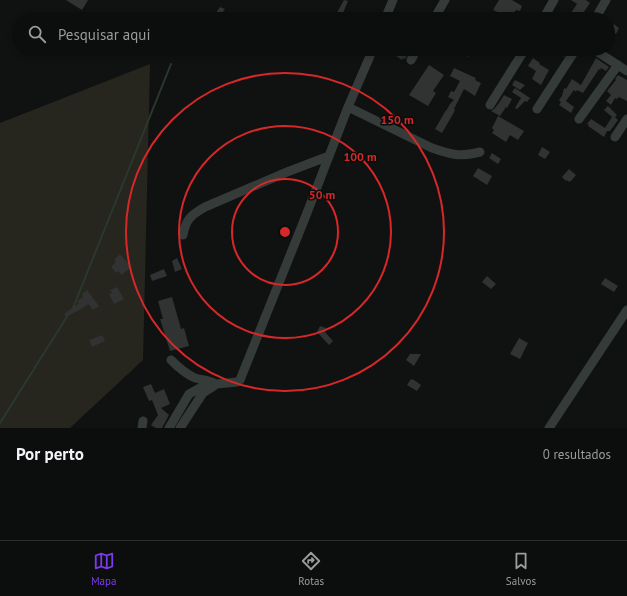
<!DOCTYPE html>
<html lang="pt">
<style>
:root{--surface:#0c0d0d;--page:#151616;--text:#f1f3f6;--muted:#9a9c9d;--line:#2c2d2e;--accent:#7c3aed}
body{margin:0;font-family:"PT Sans",sans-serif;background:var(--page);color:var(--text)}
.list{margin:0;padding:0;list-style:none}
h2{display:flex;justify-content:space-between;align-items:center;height:52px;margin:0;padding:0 16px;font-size:17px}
h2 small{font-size:13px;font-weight:400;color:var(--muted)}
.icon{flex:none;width:22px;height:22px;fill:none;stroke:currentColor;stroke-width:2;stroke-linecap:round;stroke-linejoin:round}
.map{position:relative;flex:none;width:627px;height:428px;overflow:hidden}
.search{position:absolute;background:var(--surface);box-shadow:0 2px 6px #0003;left:12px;right:12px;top:12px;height:44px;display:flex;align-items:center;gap:10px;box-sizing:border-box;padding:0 14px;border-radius:22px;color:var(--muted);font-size:15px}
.sheet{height:112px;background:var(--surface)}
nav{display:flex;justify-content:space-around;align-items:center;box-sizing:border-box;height:56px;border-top:1px solid var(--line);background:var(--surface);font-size:11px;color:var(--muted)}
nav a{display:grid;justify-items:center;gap:2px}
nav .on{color:var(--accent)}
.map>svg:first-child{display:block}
.green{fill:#26251e}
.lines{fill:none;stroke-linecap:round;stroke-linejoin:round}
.stream{stroke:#2a392d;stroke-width:2}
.building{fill:#303332}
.minor{stroke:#353b39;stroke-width:9}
.ring{fill:none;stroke:#d62828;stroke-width:2}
.centre{fill:#d62828;stroke:#0b0c0c;stroke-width:2}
.ring-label{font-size:12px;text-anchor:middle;font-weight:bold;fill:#d62828;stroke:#0b0c0c;stroke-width:3;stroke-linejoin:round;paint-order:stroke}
</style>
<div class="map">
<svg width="627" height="428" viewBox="0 0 627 428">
<rect width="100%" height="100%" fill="#101111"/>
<path class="green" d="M 150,64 L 143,360 L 70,428 L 0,428 L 0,123 Z"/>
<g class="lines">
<path class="stream" d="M 73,308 L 171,64
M 0,423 L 68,315"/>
</g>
<path class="building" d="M 66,0 L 88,0 L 82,10 Z
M 344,0 L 348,1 L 343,13 L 347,15 L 344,19 L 341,19 L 335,16 Z
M 499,0 L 512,0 L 522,6 L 520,11 L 516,10 L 510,19 L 501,19 L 504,15 L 493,10 Z
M 571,0 L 586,0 L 590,3 L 579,19 L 567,19 L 577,4 Z
M 220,7 L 225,9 L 219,17 L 215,14 Z
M 614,24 L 619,28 L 616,34 L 610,31 Z
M 395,49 L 410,49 L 405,59 L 403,58 L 402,60 L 392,53 Z
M 453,49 L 472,49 L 468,57 Z
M 482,49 L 498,49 L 494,56 Z
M 553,49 L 569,49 L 564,57 Z
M 533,58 L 540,63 L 539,64 L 549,70 L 541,85 L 532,79 L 536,71 L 528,66 Z
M 596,58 L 609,67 L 606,71 L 601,68 L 600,70 L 599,69 L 583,93 L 577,90 L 576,92 L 574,90 L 566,101 L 574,107 L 571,113 L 559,105 L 561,102 L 559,100 L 562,96 L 564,88 L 566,89 L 572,79 L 581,85 Z
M 429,65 L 444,75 L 433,91 L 436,93 L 428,106 L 409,95 Z
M 454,68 L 476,78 L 475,80 L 481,83 L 475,96 L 464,89 L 454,109 L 455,110 L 453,114 L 442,133 L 435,129 L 446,110 L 446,111 L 450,104 L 454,100 L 448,97 L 451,91 L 454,92 L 460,81 L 450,76 Z
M 618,75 L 627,80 L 627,101 L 619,97 L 617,99 L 615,98 L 611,105 L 606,101 L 611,95 L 607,91 L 616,80 L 615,79 Z
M 515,80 L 525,85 L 520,90 L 512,85 Z
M 515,88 L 530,98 L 527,102 L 525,101 L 517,109 L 515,108 L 521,98 L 512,92 Z
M 504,95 L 512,99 L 507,108 L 506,107 L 500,116 L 491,111 L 495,108 L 499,103 Z
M 608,106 L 617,115 L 615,117 L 618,120 L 610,131 L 607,131 L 604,137 L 588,126 L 589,125 L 587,124 L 591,119 L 605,128 L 612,117 L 604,110 Z
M 498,116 L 524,131 L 518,140 L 510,135 L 506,142 L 492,133 L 494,130 L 492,128 Z
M 542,147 L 550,152 L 545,159 L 538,155 Z
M 492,153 L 501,159 L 498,164 L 489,158 Z
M 478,168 L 492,176 L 487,185 L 473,176 Z
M 569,169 L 576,175 L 571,181 L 570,181 L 569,182 L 567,180 L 566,181 L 562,177 Z
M 120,254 L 131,267 L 122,275 L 118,271 L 116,273 L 111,267 L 116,262 L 114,260 Z
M 177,258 L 182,269 L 175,272 L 172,261 Z
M 164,269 L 167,276 L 152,281 L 150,275 Z
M 487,276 L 496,284 L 491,289 L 482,282 Z
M 605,278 L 618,286 L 614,292 L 601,284 Z
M 117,287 L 124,299 L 114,304 L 109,294 L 112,293 L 110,290 Z
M 87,290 L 99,306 L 93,310 L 88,304 L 83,308 L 66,317 L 64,314 L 79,303 L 77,301 L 83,297 L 82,294 Z
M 172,297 L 181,329 L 184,328 L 189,346 L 170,351 L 160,319 L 163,319 L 158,301 Z
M 320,326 L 326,328 L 325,332 L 333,341 L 329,345 L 317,332 Z
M 102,335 L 105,341 L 92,347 L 89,340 Z
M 519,338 L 528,343 L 520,359 L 510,354 Z
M 410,354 L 421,354 L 414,366 L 406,360 Z
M 411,379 L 414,380 L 421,385 L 417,391 L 407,385 Z
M 151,384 L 155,393 L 164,389 L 170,404 L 161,408 L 169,415 L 162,428 L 156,428 L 151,425 L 158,415 L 152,400 L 149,401 L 143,387 Z"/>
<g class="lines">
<path class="minor" d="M 385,19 L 393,0
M 434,19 L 445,0
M 543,19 L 554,0
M 595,19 L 606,0
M 593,49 L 627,71
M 411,60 L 417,49
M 490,105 L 525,49
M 348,107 L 432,148 C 452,155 459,157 480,152
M 537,109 L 576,49
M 579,119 L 618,65
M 615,137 L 627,119
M 183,235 C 186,219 191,215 205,207 L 287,172 L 329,156
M 171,360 C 178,367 186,374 195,378 C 202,380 208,380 214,383
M 142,428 L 143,421
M 169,428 L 189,394 L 211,382
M 180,428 L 203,393 L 217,384 L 237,382 L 240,380 L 305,218 L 348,107 L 373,49
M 549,428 L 627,310"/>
</g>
<g class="ring">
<circle cx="285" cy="232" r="53"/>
<circle cx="285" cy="232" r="106"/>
<circle cx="285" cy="232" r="159"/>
</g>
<circle cx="285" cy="232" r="6" class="centre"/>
<g class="ring-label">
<text x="397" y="124">150 m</text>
<text x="360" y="161">100 m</text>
<text x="322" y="199">50 m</text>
</g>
</svg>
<div class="search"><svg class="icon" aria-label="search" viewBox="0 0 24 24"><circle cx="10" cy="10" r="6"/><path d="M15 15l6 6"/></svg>Pesquisar aqui</div>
</div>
<section class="sheet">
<h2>Por perto<small>0 resultados</small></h2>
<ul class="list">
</ul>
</section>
<nav>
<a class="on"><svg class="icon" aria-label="map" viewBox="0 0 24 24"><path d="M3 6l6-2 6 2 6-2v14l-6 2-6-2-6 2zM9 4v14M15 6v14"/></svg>Mapa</a>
<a><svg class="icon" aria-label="directions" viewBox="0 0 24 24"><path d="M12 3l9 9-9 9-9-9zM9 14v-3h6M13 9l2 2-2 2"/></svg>Rotas</a>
<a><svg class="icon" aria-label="saved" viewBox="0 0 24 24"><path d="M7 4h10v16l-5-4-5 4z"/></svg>Salvos</a>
</nav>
